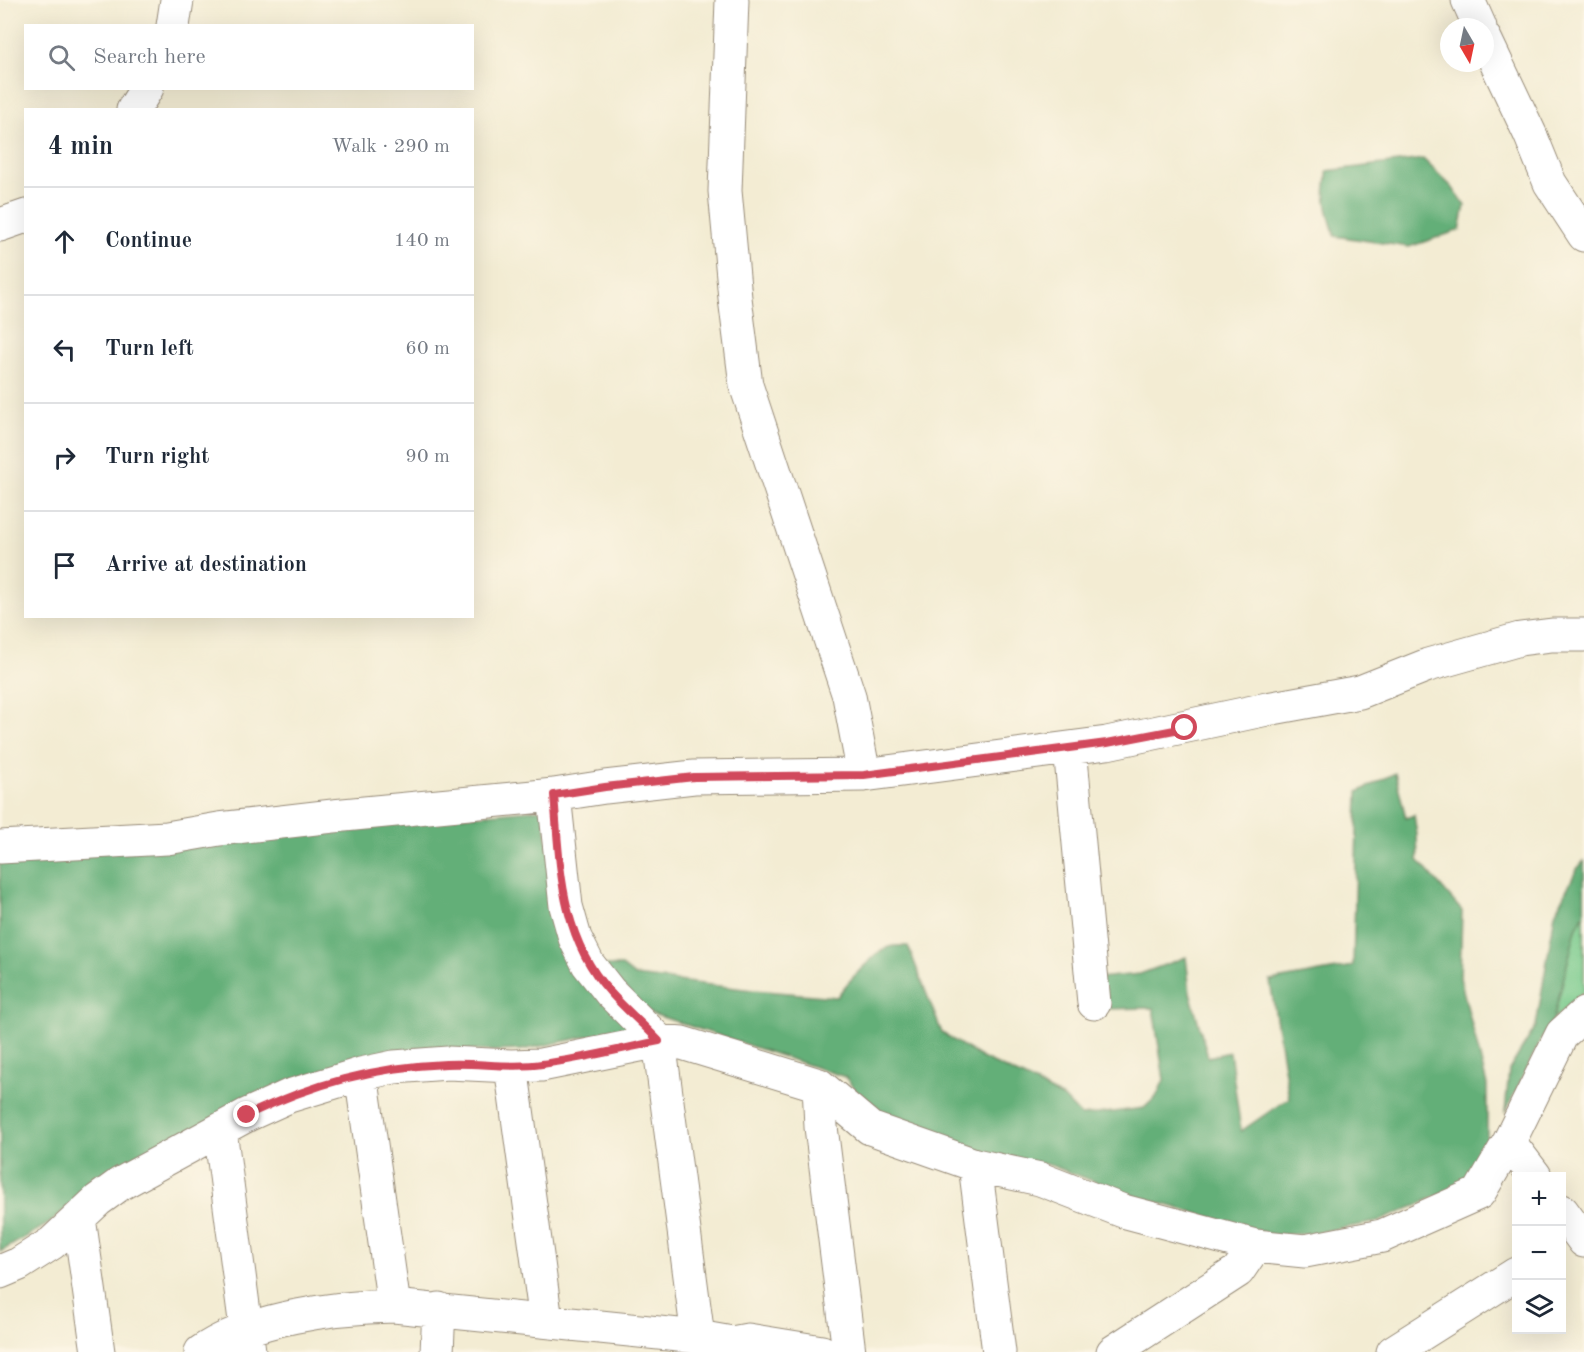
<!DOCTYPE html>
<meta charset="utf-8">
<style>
:root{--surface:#fff;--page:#f2f2f3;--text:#1f2937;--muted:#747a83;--line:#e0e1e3}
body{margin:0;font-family:"Old Standard TT",serif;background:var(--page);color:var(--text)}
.controls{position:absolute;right:18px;bottom:18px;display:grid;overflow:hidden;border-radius:0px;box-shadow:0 6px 24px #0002}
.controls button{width:54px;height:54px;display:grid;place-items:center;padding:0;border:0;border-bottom:2px solid var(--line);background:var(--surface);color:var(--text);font:30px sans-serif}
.compass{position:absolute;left:1440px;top:18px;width:54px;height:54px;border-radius:50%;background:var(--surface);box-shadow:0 6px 24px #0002;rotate:171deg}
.stop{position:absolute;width:18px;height:18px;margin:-14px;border:4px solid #d1495b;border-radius:50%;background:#fff}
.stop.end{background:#d1495b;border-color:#fff;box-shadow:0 2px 6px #0008}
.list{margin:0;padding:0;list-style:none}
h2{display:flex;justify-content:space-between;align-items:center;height:78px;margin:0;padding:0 24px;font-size:26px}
h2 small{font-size:20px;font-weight:400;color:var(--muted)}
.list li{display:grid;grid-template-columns:39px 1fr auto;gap:18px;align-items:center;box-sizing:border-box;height:108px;padding:0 24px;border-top:2px solid var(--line)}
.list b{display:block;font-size:22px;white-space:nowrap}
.list em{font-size:20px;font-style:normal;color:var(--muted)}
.icon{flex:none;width:33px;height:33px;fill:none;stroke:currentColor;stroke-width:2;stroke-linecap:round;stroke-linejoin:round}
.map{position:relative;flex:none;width:1584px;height:1352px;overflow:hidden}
.search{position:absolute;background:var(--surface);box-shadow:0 6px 24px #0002;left:24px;top:24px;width:450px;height:66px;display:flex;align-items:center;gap:15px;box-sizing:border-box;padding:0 21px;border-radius:0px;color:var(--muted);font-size:22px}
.panel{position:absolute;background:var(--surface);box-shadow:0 6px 24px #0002;left:24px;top:108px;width:450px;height:510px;border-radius:0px}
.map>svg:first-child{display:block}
.green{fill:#7acb8d;stroke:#5a7a56;stroke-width:1.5}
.forest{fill:#63af78;stroke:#4f6c4b;stroke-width:1.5}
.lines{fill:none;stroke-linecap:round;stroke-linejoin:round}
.minor-casing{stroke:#978b78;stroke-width:35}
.minor{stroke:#fff;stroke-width:33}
.route{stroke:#d1495b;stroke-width:8}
</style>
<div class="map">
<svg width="1584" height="1352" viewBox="0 0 1584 1352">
<rect width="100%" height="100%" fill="#fcf5e5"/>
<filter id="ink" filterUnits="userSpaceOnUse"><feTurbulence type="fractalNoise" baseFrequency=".0167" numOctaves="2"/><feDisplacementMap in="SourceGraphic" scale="12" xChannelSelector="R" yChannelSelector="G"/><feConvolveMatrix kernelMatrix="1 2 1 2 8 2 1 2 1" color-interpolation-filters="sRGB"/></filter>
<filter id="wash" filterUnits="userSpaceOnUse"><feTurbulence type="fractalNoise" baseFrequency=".008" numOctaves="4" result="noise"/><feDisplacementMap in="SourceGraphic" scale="24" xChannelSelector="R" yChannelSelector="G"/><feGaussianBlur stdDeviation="1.35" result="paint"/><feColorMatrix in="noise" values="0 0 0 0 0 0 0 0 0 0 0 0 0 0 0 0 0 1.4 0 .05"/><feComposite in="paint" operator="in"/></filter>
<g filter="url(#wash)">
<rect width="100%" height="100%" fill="#f3ecd3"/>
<path class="green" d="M 1584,914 L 1584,991 L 1553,1020 L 1576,929 Z"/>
<path class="forest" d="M 1423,159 L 1452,187 L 1465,206 L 1460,230 L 1409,247 L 1335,236 C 1331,223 1323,200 1326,186 C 1326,180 1328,177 1327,171 Z
M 1395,773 L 1406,818 L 1414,815 L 1417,835 L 1418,860 L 1462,911 L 1460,978 L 1487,1085 L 1487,1146 L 1463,1185 L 1378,1222 L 1308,1234 L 1273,1235 L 1131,1195 L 1050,1165 L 989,1154 L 876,1116 L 845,1077 L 650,1013 L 602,966 L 622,966 L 635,976 L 753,990 L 837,997 C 844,986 878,949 889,947 C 895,945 902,946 908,946 L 942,1033 L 982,1058 L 1025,1078 L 1064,1098 L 1081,1116 L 1144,1108 L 1156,1097 L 1164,1080 L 1153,1008 L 1101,1009 L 1098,978 L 1140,974 L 1186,957 L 1190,992 L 1208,1057 L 1230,1052 L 1241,1131 L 1289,1098 L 1270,981 L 1353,966 L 1358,792 Z
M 543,809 L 555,890 L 633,1027 L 522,1050 L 494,1051 L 415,1049 L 383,1054 L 292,1080 L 102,1176 L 50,1223 L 0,1252 L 0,856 Z
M 1584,861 L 1584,914 L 1576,929 L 1553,1020 L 1542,1038 L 1505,1113 L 1509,1070 L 1536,1026 L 1555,913 L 1577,869 Z"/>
</g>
<g filter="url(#ink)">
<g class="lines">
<g class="minor-casing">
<path id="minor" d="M 732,0 L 725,191 L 735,298 L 746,385 L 849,696 L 864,775
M 1468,0 L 1480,27
M 173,26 L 177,0
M 1485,39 L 1530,134 L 1550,183 L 1584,235
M 133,110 L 147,88
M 0,225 L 26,216
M 1070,748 L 1094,1003
M 554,795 L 566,906 L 575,938 L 588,964 L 610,992 L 659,1041 L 698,1337
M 0,847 L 167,838 L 219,829 L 333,816 L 554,795 L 605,787 L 694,777 L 864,775 L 1107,743 L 1267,709 L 1360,692 L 1428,665 L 1520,639 L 1552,635 L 1584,635
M 511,1066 L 546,1321
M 361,1074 L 394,1306
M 819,1085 L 821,1127 L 849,1352
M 220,1130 L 249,1351
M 1509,1142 L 1535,1176
M 975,1165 L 999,1352
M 1562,1211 L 1584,1241
M 79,1218 L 98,1352
M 0,1272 L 19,1264 L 52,1243 L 98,1200 L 120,1184 L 247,1115 L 289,1096 L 361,1074 L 394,1067 L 448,1063 L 511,1066 L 541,1065 L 659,1041 L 682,1043 L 819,1085 L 870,1128 L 975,1165 L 1040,1179 L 1123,1211 L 1255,1246 L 1305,1251 L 1382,1236 L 1479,1193 L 1509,1142 L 1562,1034 L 1584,1014
M 201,1352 C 250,1318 335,1307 394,1306 L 698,1337 L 732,1343 L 748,1340 L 822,1352
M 437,1352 L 439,1309
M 1113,1352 L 1238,1271 L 1255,1246
M 1393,1352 L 1516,1274"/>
</g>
<use href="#minor" class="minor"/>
</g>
</g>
<g class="lines" filter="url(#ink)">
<path class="route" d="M 247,1115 C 313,1084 373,1067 446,1064 C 478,1062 510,1069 542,1064 C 581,1059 621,1049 659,1041 C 643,1024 625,1009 610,992 C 560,937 560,866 554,795 L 605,787 L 694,777 L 864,775 L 1107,743 L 1185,728"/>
</g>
</svg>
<div class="controls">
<button>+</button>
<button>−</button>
<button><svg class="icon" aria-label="layers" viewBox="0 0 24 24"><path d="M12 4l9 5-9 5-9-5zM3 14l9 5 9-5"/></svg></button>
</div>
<svg class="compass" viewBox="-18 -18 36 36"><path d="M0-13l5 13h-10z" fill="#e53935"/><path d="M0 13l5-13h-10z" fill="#747a83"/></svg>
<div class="stop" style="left:1185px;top:728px"></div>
<div class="stop end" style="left:247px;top:1115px"></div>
<div class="search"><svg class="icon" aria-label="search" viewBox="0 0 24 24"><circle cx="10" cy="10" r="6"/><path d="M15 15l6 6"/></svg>Search here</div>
<section class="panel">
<h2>4 min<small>Walk · 290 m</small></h2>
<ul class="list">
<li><svg class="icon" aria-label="ahead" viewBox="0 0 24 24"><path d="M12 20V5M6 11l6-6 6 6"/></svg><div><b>Continue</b></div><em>140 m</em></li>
<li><svg class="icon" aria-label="left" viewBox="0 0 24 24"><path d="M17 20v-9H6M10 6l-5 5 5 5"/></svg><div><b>Turn left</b></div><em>60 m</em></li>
<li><svg class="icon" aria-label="right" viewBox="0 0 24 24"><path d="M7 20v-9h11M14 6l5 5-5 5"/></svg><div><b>Turn right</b></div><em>90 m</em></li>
<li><svg class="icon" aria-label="arrive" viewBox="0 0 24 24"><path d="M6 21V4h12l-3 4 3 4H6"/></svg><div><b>Arrive at destination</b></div></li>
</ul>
</section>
</div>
